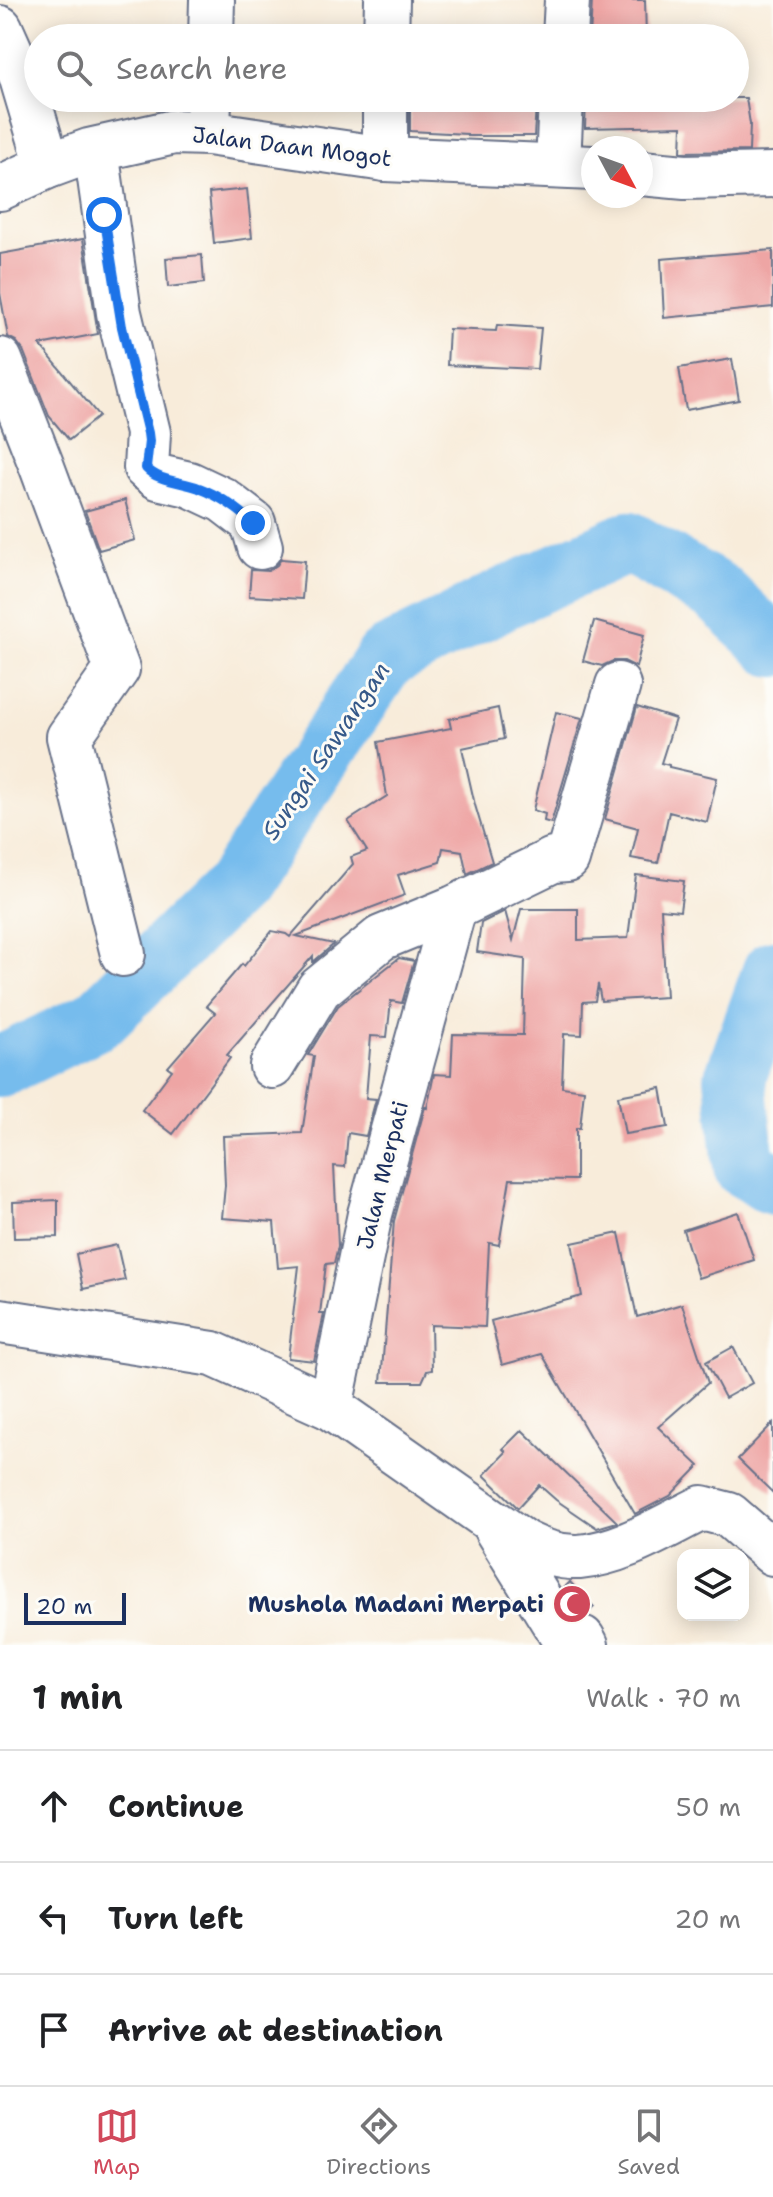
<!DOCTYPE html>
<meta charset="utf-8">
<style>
:root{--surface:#fff;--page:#f6f6f6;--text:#202124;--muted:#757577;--line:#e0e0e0;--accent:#d1495b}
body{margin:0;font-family:"Shantell Sans",sans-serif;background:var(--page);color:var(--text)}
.controls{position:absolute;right:24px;bottom:24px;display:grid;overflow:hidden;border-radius:16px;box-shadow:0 4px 20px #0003}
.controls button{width:72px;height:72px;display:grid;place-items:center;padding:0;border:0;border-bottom:2px solid var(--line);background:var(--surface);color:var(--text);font:40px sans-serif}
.compass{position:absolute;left:581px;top:136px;width:72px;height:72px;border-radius:50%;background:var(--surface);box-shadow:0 4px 20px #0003;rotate:131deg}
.scale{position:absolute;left:24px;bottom:20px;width:102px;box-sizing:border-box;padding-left:8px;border:4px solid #1b2f5e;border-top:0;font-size:22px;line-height:28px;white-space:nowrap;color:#1b2f5e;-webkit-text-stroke:6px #fdfcf7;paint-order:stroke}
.stop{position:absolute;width:24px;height:24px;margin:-18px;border:6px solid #1a73e8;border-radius:50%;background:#fff}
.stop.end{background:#1a73e8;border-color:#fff;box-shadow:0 2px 8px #0008}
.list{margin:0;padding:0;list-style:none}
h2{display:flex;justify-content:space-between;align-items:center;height:104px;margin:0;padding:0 32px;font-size:34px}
h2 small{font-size:26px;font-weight:400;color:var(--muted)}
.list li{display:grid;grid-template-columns:52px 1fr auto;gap:24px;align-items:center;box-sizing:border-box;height:112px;padding:0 32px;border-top:2px solid var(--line)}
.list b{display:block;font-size:30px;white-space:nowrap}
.list em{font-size:26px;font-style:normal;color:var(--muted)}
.icon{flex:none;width:44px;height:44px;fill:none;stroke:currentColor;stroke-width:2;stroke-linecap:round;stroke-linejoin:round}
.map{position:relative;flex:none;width:773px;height:1645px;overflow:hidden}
.search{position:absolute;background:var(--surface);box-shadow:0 4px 20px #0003;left:24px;right:24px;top:24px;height:88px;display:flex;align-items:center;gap:20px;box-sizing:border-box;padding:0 28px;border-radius:44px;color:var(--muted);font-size:30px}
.sheet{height:440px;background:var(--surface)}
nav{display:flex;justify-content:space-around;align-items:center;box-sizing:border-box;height:112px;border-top:2px solid var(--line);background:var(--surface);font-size:22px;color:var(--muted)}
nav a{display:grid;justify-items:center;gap:4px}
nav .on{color:var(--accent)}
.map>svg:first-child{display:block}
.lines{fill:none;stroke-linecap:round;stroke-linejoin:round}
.river{stroke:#76bced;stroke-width:62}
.building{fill:#eea5a4}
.minor-casing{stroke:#687189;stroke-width:48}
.major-casing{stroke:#687189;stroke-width:48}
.minor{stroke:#fff;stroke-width:44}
.major{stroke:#fff;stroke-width:44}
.route{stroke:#1a73e8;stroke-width:10}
.labels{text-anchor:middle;stroke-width:6;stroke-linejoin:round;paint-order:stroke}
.street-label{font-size:22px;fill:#1b2f5e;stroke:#fdfcf7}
.poi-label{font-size:22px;font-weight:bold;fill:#1b2f5e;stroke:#fdfcf7;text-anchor:end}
.water-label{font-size:24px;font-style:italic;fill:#365989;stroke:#fdfcf7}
</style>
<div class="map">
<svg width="773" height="1645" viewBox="0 0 773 1645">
<rect width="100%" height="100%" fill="#fdfcf7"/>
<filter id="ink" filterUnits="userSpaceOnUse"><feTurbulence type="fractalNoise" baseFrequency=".0125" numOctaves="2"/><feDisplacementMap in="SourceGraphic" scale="16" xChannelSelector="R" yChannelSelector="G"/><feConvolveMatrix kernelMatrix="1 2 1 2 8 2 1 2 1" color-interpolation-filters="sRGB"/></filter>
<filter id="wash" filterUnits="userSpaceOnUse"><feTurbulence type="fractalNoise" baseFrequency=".006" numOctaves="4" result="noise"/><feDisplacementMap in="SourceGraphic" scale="32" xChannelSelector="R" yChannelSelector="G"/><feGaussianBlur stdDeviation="1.8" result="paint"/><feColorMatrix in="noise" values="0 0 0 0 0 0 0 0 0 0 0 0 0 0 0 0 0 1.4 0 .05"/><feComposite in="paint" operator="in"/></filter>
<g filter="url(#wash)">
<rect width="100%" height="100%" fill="#f8ecda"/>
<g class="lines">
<path class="river" d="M 773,971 L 735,1078 L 744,1167 L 773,1184
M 0,1067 L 98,1019 L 234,886 L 386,658 L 505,598 L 629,542 L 718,593 L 773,646"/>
</g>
<g id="blocks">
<path class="building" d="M 592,0 L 645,0 L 646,38 L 590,38 Z
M 410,98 L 459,98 L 459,106 L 536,104 L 534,136 L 467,136 L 467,134 L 410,131 Z
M 586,98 L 746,98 L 750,124 L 749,151 L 681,152 L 682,126 L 585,128 Z
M 247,189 L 252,238 L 214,243 L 209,193 Z
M 83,239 L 98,334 L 40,345 L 99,416 L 69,440 L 49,416 L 23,350 L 16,341 L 8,337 L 0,293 L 0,254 Z
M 773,250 L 773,307 L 664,318 L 661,259 Z
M 202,255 L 204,283 L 168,287 L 166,258 Z
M 497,325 L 541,328 L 537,369 L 447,365 L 449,329 L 496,331 Z
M 732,359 L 739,400 L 686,410 L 679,368 Z
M 125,500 L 135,540 L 99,550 L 85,511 Z
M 281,559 L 305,561 L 302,599 L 249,596 L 251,570 L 268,571 L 277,565 Z
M 594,621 L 644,635 L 636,667 L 624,661 L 613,661 L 602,666 L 583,661 Z
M 637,707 L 675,719 L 661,763 L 669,765 L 669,767 L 717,778 L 707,822 L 669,812 L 658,863 L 631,858 L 638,828 L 605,819 Z
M 498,708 L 504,739 L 462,748 L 475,805 L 492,862 L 467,874 L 462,851 L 443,848 L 440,862 L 398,875 L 405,895 L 296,936 L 334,944 L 313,962 L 313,956 L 227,1055 L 230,1058 L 173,1134 L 142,1110 L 172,1070 L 168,1067 L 215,1013 L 206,1006 L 242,964 L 244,966 L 272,931 L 286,934 L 290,937 L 353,864 L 351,857 L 367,851 L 348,821 L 387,796 L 378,742 L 451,728 L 449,719 Z
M 556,712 L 582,718 L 551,823 L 544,821 L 545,814 L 533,810 Z
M 636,875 L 684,881 L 680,911 L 661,909 L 666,997 L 601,1001 L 598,984 L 595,1001 L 583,1002 L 582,1035 L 564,1034 L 562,1087 L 584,1090 L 580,1128 L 576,1128 L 576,1180 L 510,1179 L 499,1245 L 489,1243 L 485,1327 L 431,1325 L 432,1370 L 427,1371 L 422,1382 L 381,1382 L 394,1221 L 425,1107 L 427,1108 L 434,1074 L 451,1075 L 453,1034 L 523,1035 L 525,959 L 477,952 L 481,923 L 505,911 L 513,940 L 521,909 L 578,909 L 578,940 L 628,938 Z
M 399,958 L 414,961 L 402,1003 L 391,1001 L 387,1037 L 371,1036 L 366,1098 L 376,1099 L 366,1136 L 348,1133 L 345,1167 L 334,1166 L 338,1246 L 334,1263 L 326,1264 L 320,1314 L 324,1314 L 314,1361 L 288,1358 L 299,1266 L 278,1268 L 274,1222 L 222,1218 L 225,1185 L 223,1136 L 302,1133 L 314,1056 L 308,1055 L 338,1006 Z
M 661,1088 L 668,1127 L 625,1134 L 618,1096 Z
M 58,1200 L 58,1237 L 14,1238 L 13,1202 Z
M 738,1212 L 754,1260 L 698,1278 L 683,1230 Z
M 619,1233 L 637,1317 L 682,1304 L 708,1383 L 658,1427 L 699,1466 L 670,1496 L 635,1514 L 542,1354 L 502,1365 L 491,1321 L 582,1296 L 572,1243 Z
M 117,1245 L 125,1280 L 83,1289 L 76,1254 Z
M 733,1347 L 752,1383 L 725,1398 L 706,1362 Z
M 773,1423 L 773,1493 L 738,1459 Z
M 522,1430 L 617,1522 L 597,1528 L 556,1500 L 539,1485 L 518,1508 L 484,1475 L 506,1452 L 503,1449 Z
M 570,1582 L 594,1607 L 587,1614 L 577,1613 L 563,1589 Z"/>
</g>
</g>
<g filter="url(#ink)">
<use href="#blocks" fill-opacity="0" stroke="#687189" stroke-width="2"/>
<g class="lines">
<g class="minor-casing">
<path id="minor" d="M 0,28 L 21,75 L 48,166
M 211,38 L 212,0
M 386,38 L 387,0
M 565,38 L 567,0
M 208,133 L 209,98
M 96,150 L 119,313 L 148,433 L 146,468 L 158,477 L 189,484 L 223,500 L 253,523 L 260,547
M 385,159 L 385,98
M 558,165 L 561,98
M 0,360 L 42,467 L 117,669 L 69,737 L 123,954
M 272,1066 L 319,989 L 381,938 L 454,908
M 0,1321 L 213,1354 L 330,1407 L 524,1543 C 540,1551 560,1558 579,1557 C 623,1553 663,1527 702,1508 L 729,1515 L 773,1553
M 330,1407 L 370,1214 L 454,908 L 553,860 L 567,859 L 618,685
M 496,1529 L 564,1639 L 582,1638 L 586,1645"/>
</g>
<g class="major-casing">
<path id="major" d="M 641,173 L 685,177 L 773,175
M 0,188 L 48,166 L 89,151 L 174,132 L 208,133 L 385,159 L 593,168"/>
</g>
<use href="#minor" class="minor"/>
<use href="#major" class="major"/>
</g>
</g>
<g class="lines" filter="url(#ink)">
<path class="route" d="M 104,215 L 122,327 L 148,433 L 149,441 L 146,468 C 159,482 182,481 199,488 C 218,495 239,509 253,523"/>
</g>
<defs>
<g id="mosque-disc" transform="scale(2)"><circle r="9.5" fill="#d1495b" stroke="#fdfcf7"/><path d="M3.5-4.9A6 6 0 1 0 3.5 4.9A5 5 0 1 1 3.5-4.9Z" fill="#fff"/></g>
</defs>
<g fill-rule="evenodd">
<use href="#mosque-disc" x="572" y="1604"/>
</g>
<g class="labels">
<g class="street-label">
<text transform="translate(292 146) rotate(7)" y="8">Jalan Daan Mogot</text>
<text transform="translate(382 1175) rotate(-76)" y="8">Jalan Merpati</text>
</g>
<g class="poi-label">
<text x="544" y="1612">Mushola Madani Merpati</text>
</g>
<g class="water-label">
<text transform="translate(326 751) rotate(-56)" y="8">Sungai Sawangan</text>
</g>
</g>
</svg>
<div class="controls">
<button><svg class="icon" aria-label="layers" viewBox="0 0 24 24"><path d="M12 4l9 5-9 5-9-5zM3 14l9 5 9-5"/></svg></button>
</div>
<svg class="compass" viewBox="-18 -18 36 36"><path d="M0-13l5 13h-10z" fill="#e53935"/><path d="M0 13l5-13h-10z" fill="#757577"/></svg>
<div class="scale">20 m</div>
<div class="stop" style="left:104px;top:215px"></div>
<div class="stop end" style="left:253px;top:523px"></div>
<div class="search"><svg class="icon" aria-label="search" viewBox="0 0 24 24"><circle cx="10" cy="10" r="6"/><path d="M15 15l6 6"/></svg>Search here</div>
</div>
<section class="sheet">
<h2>1 min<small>Walk · 70 m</small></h2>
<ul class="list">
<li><svg class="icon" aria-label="ahead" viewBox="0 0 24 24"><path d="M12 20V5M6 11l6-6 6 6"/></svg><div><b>Continue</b></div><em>50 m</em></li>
<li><svg class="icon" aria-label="left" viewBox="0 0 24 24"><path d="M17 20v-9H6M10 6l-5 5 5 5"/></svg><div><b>Turn left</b></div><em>20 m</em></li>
<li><svg class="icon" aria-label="arrive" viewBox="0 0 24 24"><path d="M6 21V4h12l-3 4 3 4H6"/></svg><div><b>Arrive at destination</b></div></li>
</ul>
</section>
<nav>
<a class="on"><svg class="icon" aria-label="map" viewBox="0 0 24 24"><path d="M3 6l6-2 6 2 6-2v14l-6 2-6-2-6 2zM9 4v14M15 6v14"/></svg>Map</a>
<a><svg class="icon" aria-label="directions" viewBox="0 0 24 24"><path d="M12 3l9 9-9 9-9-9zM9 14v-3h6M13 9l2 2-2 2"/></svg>Directions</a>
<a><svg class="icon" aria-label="saved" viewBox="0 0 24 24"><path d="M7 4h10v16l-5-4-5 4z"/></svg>Saved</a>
</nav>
